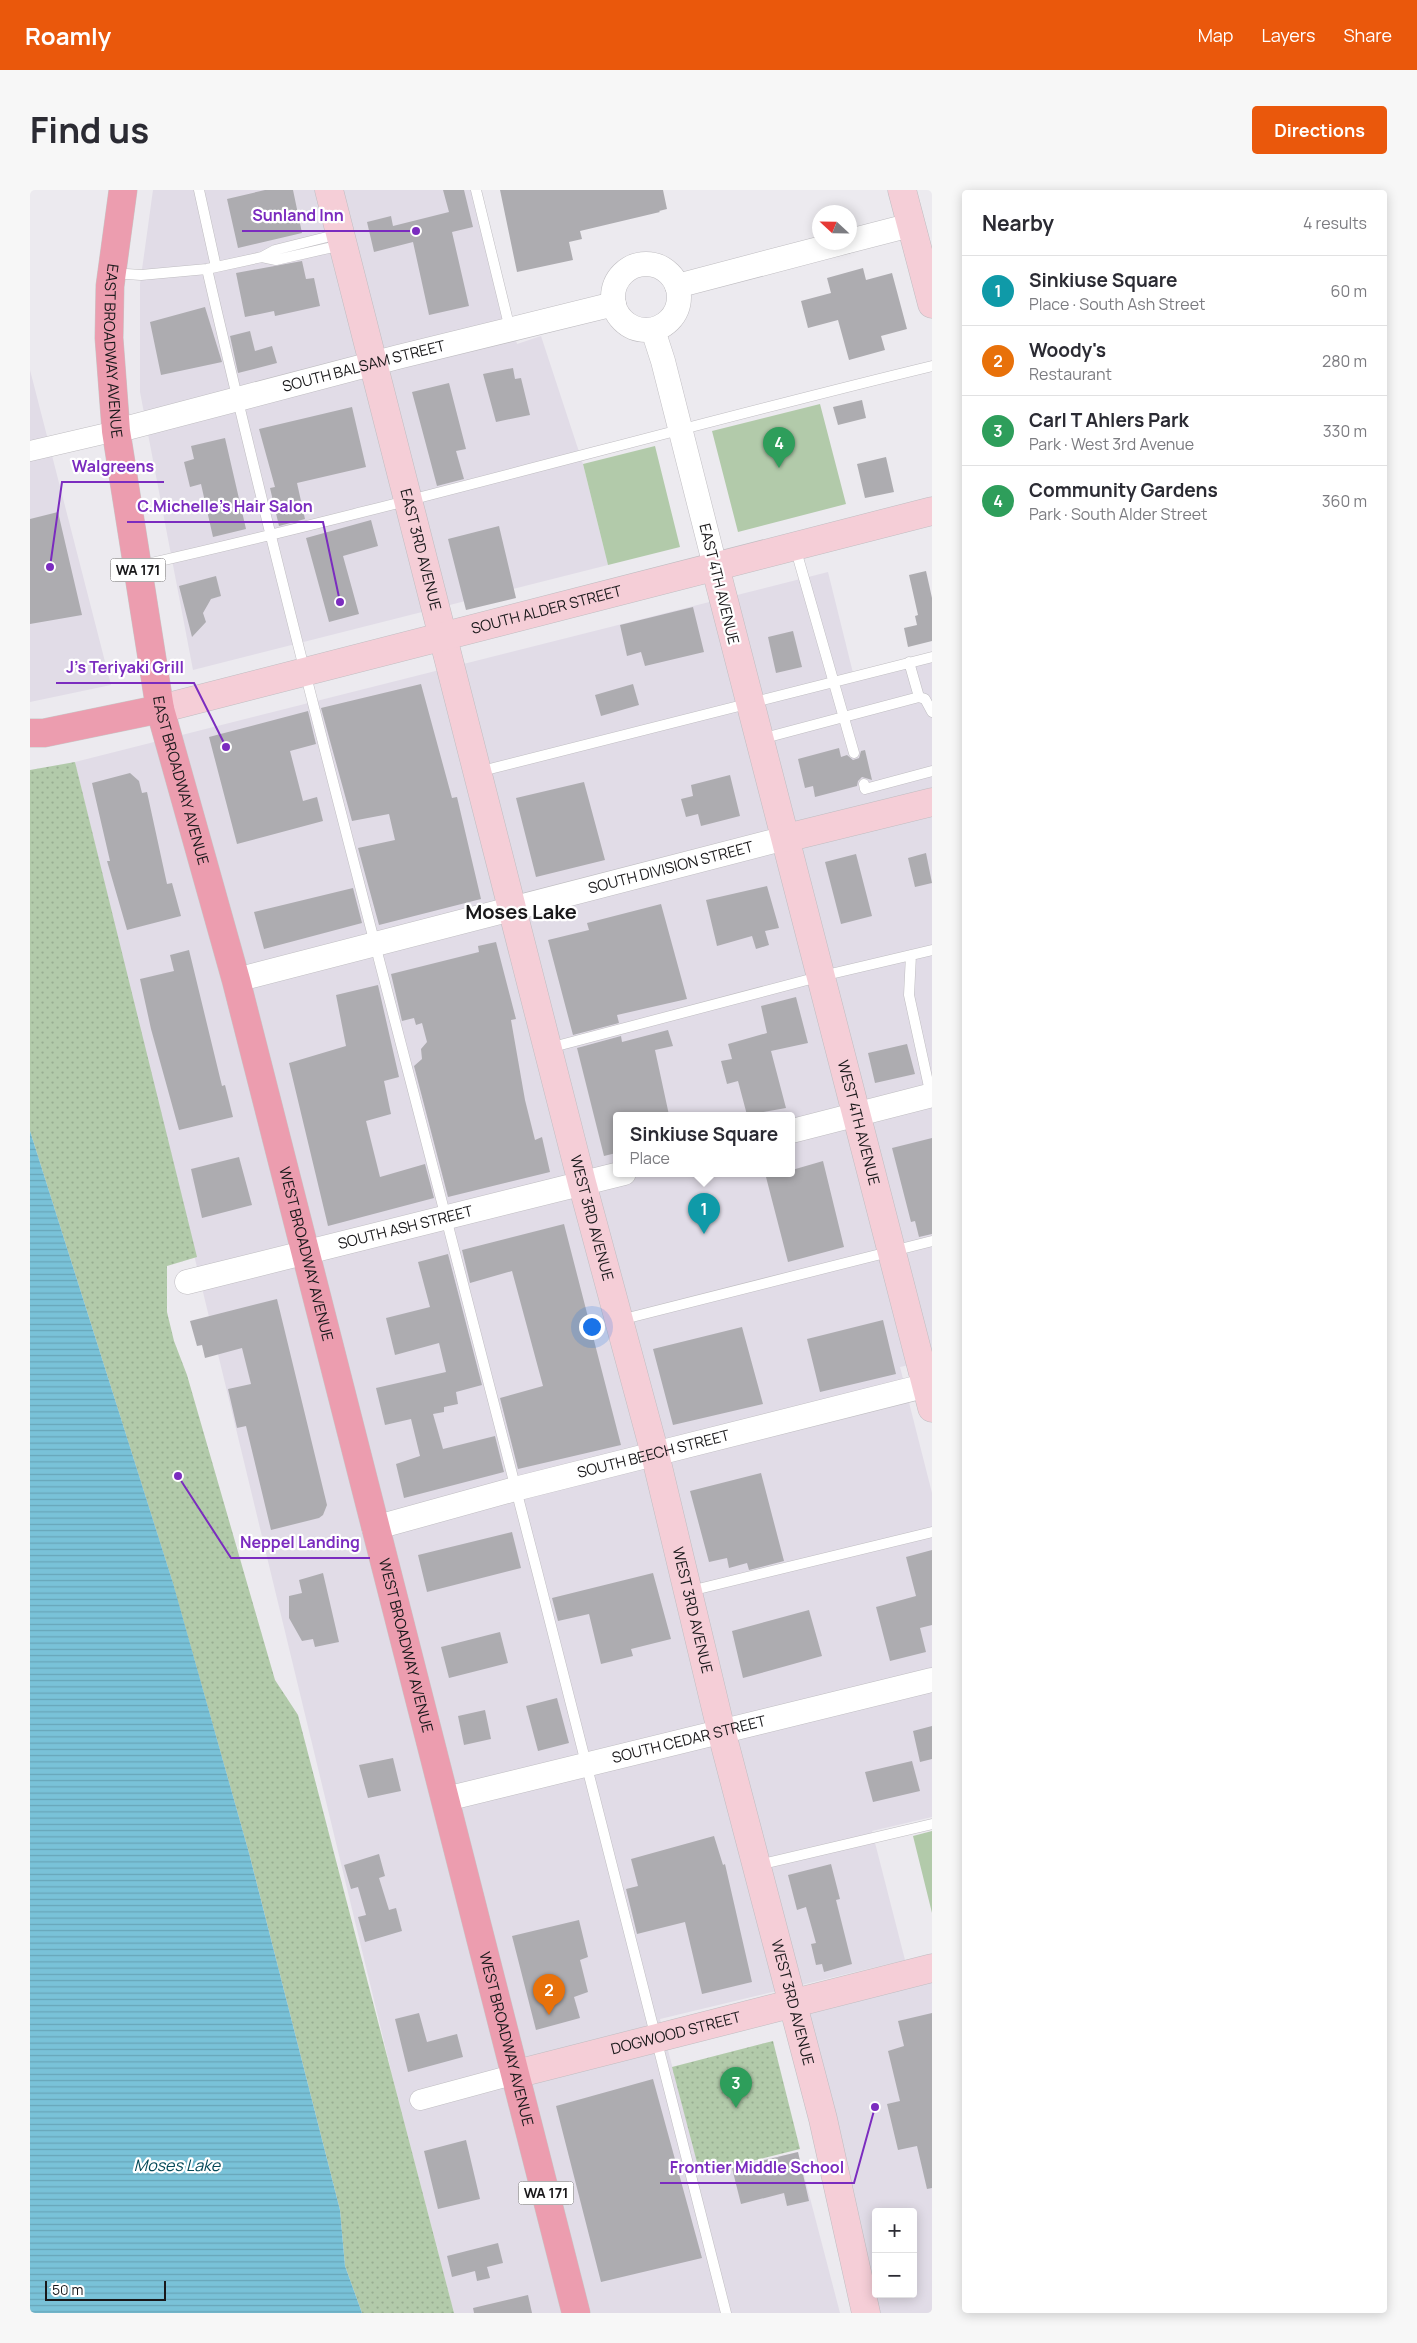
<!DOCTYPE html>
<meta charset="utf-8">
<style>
:root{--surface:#fff;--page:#f7f7f7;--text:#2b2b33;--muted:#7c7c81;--line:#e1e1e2;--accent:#ea580c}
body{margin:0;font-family:Manrope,sans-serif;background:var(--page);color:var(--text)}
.controls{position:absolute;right:15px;bottom:15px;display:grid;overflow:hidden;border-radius:5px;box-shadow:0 2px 12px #0003}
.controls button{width:45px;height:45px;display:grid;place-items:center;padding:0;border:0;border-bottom:1px solid var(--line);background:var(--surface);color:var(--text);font:25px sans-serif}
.compass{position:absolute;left:782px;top:15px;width:45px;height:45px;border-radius:50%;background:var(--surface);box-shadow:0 2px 12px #0003;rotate:292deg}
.scale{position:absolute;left:15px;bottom:12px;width:121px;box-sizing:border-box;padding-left:5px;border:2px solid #19181a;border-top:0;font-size:14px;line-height:18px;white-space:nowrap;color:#19181a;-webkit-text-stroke:4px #fff;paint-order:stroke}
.you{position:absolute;left:561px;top:1136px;width:18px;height:18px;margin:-12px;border:4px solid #fff;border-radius:50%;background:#1a73e8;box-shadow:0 0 0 8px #1a73e833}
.badge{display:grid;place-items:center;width:32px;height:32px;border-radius:50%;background:var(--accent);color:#fff;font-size:16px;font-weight:700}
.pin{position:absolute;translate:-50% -41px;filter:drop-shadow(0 1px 2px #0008)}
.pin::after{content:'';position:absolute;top:26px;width:18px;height:15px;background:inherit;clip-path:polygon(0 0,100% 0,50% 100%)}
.popup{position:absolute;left:583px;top:922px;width:182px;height:65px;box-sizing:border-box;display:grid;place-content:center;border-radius:5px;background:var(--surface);filter:drop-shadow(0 1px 4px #0005);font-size:16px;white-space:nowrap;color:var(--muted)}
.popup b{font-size:19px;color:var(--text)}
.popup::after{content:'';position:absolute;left:50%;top:100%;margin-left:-10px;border:10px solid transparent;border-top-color:var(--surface)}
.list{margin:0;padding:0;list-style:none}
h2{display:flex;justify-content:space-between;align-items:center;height:65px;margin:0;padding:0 20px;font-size:21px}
h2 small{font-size:16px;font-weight:400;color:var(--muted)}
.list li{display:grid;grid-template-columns:32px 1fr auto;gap:15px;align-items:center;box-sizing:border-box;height:70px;padding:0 20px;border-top:1px solid var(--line)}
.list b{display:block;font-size:19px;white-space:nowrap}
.list p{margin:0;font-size:16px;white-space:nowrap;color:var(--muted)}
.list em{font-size:16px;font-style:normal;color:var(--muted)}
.map{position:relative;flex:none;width:902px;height:2123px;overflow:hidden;border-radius:5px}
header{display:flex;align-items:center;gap:30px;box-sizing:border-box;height:70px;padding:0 25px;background:var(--accent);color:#fff}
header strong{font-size:24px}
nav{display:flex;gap:28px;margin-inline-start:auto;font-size:18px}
.intro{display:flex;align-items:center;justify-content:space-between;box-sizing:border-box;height:120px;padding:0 30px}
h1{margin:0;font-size:35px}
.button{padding:12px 22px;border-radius:5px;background:var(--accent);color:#fff;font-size:18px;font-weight:700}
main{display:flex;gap:30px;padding:0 30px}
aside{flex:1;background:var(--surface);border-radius:5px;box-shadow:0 2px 12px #0003}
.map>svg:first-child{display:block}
.built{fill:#e1dce7;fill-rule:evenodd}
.green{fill:#b2caaa}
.park{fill:url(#park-dots)}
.water{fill:url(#water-rules)}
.building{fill:#adacb0}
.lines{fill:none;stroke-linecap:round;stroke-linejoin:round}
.service-casing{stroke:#bfbdc1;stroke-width:11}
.minor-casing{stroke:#bfbdc1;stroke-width:21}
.tertiary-casing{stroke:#bfbdc1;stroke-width:25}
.secondary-casing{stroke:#bfbdc1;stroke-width:29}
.primary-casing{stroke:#c8c8c8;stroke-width:29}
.service{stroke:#fff;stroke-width:10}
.minor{stroke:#fff;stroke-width:20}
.tertiary{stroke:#fff;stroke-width:24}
.secondary{stroke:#f5ced7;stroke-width:28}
.primary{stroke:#ec9daf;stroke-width:28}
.labels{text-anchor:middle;stroke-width:4.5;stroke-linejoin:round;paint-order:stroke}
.shield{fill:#fff;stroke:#5e5d5f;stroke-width:1}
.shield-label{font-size:14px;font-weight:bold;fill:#19181a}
.street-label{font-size:15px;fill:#19181a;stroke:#fff}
.water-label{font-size:16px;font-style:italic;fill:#024857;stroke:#fff}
.district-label{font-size:20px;font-weight:bold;fill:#19181a;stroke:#fff}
.leader{fill:none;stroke:#7b2cbf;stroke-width:2}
.callout-dot{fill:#7b2cbf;stroke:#fff;stroke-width:2}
.callout-label{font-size:16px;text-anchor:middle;font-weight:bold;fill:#7b2cbf;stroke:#fff;stroke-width:4.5;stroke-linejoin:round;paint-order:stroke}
</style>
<header>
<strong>Roamly</strong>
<nav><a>Map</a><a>Layers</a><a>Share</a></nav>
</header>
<div class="intro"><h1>Find us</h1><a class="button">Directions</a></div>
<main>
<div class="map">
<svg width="902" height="2123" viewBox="0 0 902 2123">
<defs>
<pattern id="park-dots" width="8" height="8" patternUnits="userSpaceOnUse" patternTransform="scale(1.25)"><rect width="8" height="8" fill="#b2caaa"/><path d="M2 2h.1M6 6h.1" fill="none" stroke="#98ad92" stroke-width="1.8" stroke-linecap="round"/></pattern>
<pattern id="water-rules" width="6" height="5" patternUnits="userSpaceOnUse" patternTransform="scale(1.25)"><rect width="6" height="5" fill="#79c2d8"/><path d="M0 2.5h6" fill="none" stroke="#68a6b9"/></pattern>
</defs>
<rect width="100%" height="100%" fill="#eceaef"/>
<path class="built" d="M 123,0 L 447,0 L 487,154 L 511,146 L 553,274 L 578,375 L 163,480 L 110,202 L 110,94 Z
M 0,180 L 81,495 L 0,512 Z
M 798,382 L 823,483 L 902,465 L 902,1170 L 870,1177 L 902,1303 L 902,1627 L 842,1641 L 875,1770 L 630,1829 L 670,1984 L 768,1962 L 810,2123 L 424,2123 L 364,1893 L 45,572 ZM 586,925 L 762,925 L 762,983 L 586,983 Z
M 902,1778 L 902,2123 L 836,2123 L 764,1812 ZM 846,2022 L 883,2022 L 883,2104 L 846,2104 Z"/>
<path class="green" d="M 790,214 L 816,314 L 708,342 L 682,241 Z
M 625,256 L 650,357 L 578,375 L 553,274 Z
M 902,1641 L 902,1723 L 883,1646 Z"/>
<path class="park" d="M 45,572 L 167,1067 L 137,1076 L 137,1122 L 144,1151 L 157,1185 L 245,1490 L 268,1525 L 424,2123 L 332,2123 L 315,2076 L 310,2020 L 219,1663 L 141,1387 L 0,941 L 0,580 Z
M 743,1851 L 770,1959 L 670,1984 L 642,1877 Z"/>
<path class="water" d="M 0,941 L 143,1393 L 219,1663 L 310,2020 L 315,2076 L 332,2123 L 0,2123 Z"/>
<path class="building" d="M 235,0 L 263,0 L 272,43 L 208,58 L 197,9 Z
M 413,0 L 434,0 L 443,37 L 422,42 L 439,116 L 399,125 L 383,52 L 344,62 L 337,32 L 361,26 L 363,36 L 419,22 Z
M 470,0 L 633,0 L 637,19 L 629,21 L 630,22 L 550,41 L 552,49 L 539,52 L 543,70 L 487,82 Z
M 272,71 L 276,89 L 284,88 L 290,116 L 245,126 L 244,121 L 215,127 L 206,83 Z
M 833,78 L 836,90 L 862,83 L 877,139 L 851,146 L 855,160 L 819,170 L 808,130 L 778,138 L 771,111 L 801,103 L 797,88 Z
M 175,117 L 192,172 L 131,185 L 120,132 Z
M 220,141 L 225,161 L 242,156 L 247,173 L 208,183 L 200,146 Z
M 483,178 L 485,189 L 491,188 L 500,225 L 466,232 L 453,184 Z
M 419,193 L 436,259 L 426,261 L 434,289 L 407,296 L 382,202 Z
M 832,210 L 836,228 L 808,235 L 803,217 Z
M 322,217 L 336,277 L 267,293 L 275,329 L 249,336 L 240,298 L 245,297 L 229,239 Z
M 195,248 L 216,339 L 183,347 L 171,294 L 160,297 L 154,272 L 164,269 L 161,256 Z
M 856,267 L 864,302 L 835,308 L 827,274 Z
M 28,322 L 52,425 L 0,434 L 0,329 Z
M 341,330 L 348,356 L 313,366 L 329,424 L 299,432 L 276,348 Z
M 469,336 L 486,408 L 436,420 L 418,349 Z
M 896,381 L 902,408 L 902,451 L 878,457 L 874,438 L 887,435 L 885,426 L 888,425 L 879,385 Z
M 186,386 L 191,406 L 181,409 L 173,423 L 176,432 L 162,447 L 149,396 Z
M 663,417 L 674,462 L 615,476 L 611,462 L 597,466 L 590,435 Z
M 763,441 L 772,477 L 746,483 L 738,447 Z
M 391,494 L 422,608 L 427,607 L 451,709 L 349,735 L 328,658 L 365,650 L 359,624 L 322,631 L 291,518 Z
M 603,494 L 609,515 L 571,526 L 565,505 Z
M 278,521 L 286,554 L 260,561 L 273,611 L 287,607 L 293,631 L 207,654 L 179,547 Z
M 809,558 L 811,567 L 817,565 L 823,570 L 829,568 L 831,561 L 835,560 L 842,590 L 832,587 L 828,591 L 827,596 L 785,607 L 783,596 L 775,598 L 768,569 Z
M 100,583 L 109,591 L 112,603 L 117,602 L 137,694 L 142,693 L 151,726 L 97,740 L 77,671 L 80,671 L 62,593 Z
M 700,585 L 710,626 L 671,636 L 668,624 L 656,627 L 651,609 L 663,606 L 661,595 Z
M 554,592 L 575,670 L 506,687 L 486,608 Z
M 896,663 L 902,693 L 885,697 L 878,668 Z
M 826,664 L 842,726 L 811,734 L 795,672 Z
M 737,696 L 749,738 L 735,741 L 739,755 L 726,759 L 722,746 L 687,756 L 676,710 Z
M 323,698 L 332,733 L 234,759 L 224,722 Z
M 631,714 L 657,809 L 587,825 L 589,833 L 543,845 L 518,750 L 559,740 L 557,733 Z
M 466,752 L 486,829 L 481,830 L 495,910 L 505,950 L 512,947 L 520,982 L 418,1007 L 384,876 L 392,869 L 391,859 L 397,852 L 392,833 L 386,835 L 384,828 L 372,831 L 361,784 L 449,762 L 448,756 Z
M 159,760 L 192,896 L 195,895 L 203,927 L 149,940 L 121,839 L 110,789 L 144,781 L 140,765 Z
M 348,795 L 369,887 L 354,891 L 361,924 L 336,931 L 350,987 L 395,974 L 404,1008 L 298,1036 L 259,873 L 316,856 L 306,805 Z
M 766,807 L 778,853 L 741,861 L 756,918 L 717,925 L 708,891 L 697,894 L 691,871 L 702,869 L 698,854 L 737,843 L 731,816 Z
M 638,840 L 643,856 L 625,860 L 639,925 L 586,925 L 586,963 L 574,966 L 547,858 L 591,846 L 592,852 Z
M 877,854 L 885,884 L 845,893 L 838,863 Z
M 902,948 L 902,1044 L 889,1047 L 885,1031 L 881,1032 L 862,958 Z
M 209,967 L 222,1015 L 172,1028 L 161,979 Z
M 793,971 L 814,1057 L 758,1072 L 736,987 L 762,983 L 762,980 Z
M 534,1034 L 591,1255 L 488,1279 L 470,1208 L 513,1196 L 482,1081 L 440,1093 L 432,1060 Z
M 418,1064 L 452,1195 L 426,1202 L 428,1214 L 414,1217 L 414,1222 L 403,1224 L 413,1259 L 465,1246 L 474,1282 L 374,1308 L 366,1274 L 390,1266 L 381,1229 L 355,1235 L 346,1198 L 416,1182 L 409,1153 L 365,1165 L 356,1128 L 400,1117 L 388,1072 Z
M 247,1109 L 297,1315 L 293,1325 L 289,1328 L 241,1340 L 216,1236 L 207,1238 L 198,1199 L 221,1194 L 212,1158 L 175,1168 L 172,1155 L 167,1156 L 160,1131 Z
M 853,1130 L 866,1184 L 790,1202 L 777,1149 Z
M 712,1137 L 733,1214 L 643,1235 L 623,1159 Z
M 731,1283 L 754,1371 L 719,1380 L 717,1373 L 699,1378 L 697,1368 L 679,1372 L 660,1301 Z
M 482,1342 L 491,1378 L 397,1402 L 388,1365 Z
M 902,1360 L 902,1435 L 890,1438 L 896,1462 L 860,1471 L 846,1417 L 886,1406 L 876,1367 Z
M 293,1383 L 309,1452 L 285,1457 L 283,1449 L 272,1451 L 259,1428 L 259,1406 L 272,1403 L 269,1390 Z
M 623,1383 L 641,1449 L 601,1459 L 603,1466 L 571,1474 L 559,1424 L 528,1431 L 522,1408 Z
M 779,1420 L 792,1466 L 713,1488 L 702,1441 Z
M 470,1442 L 478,1473 L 419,1488 L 411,1457 Z
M 527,1508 L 539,1553 L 508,1561 L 496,1516 Z
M 455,1520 L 461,1549 L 434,1555 L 428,1526 Z
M 902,1536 L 902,1569 L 890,1572 L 883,1541 Z
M 363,1568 L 371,1601 L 338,1608 L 329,1575 Z
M 882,1571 L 890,1601 L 843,1612 L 835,1582 Z
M 684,1646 L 693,1675 L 695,1674 L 722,1792 L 672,1804 L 655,1732 L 607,1744 L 596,1699 L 608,1696 L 601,1669 Z
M 349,1664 L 355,1686 L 349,1688 L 359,1720 L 366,1718 L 372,1741 L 335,1752 L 328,1727 L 336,1725 L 328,1697 L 321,1699 L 314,1675 Z
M 801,1674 L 810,1709 L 806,1710 L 822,1774 L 794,1782 L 792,1774 L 786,1775 L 781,1754 L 786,1753 L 776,1717 L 767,1720 L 758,1685 Z
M 549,1730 L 558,1767 L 550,1770 L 558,1802 L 544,1807 L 550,1828 L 506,1840 L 482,1746 Z
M 389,1823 L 397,1852 L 427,1844 L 433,1867 L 378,1882 L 365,1829 Z
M 902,1823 L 902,1998 L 897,1999 L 887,1956 L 868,1960 L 857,1914 L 870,1911 L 858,1861 L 874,1856 L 868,1831 Z
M 623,1889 L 672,2068 L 571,2092 L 526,1916 Z
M 436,1950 L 450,2009 L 408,2019 L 394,1961 Z
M 768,1962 L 779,2011 L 757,2016 L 754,2003 L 711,2014 L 702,1978 Z
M 468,2053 L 473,2073 L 457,2077 L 460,2088 L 447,2091 L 445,2081 L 422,2087 L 417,2066 Z
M 498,2105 L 502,2123 L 444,2123 L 443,2118 Z"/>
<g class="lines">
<g class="service-casing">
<path id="service" d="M 169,0 L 186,77
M 446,0 L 480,139
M 232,67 L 246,70 L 312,55
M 177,79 C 250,396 334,710 415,1024 C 510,1390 603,1757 696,2123
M 82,83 L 111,85 L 177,79 L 232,67 L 245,60 L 309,44
M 765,357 L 824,563
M 108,376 C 374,316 637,240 902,176
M 879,472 L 889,507
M 731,549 L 889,507 L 895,509 L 902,522
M 448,582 L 902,467
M 834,594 L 835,599 L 902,581
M 881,765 L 879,805 L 901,906
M 519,858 L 792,786 L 902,760
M 590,1130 L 902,1051
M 660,1401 L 902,1342
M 728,1675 L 902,1634"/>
</g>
<g class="minor-casing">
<path id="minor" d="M 0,261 L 86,241
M 390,1910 L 486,1884"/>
</g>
<g class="tertiary-casing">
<g id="tertiary">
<path d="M 819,51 L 881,35"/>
<circle cx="616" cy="107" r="33"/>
<path d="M 647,96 L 815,52"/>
<path d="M 623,140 L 633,171 L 685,376"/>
<path id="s1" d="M 86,241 L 368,167 L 584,114"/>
<path id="s2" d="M 206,790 L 756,648"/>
<path d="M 762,941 L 902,905"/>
<path id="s3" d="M 157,1092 L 594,983"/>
<path id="s4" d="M 344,1338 L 485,1299 L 902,1194"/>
<path id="s5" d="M 416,1609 L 902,1490"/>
</g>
</g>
<g class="secondary-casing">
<g id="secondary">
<path id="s6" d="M 299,0 L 552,993 L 625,1264 L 691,1540 L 793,1929 L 836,2123"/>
<path d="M 872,0 L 902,114"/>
<path id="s7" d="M 685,376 L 902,1218"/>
<path id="s8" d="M 130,519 L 902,321"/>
<path d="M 756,648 L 902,612"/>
<path id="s9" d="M 486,1884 L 902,1778"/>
</g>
</g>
<g class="primary-casing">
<g id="primary">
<path id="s10" d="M 93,0 L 80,96 L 79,148 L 86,241 L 130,519 L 206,790 L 546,2123"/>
<path d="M 0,543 L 14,543 L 130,519"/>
</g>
</g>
<use href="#service" class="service"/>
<use href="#minor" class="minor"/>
<use href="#tertiary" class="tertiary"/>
<use href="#secondary" class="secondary"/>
<use href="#primary" class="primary"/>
</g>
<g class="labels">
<g class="shield">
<rect x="80.5" y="368.5" width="55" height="23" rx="4"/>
<rect x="488.5" y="1991.5" width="55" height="23" rx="4"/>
</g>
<g class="shield-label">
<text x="108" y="385">WA 171</text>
<text x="516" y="2008">WA 171</text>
</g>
<g class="street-label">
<text dy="5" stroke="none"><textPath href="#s10" startOffset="162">EAST BROADWAY AVENUE</textPath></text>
<text dy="5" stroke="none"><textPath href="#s1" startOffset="256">SOUTH BALSAM STREET</textPath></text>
<text dy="5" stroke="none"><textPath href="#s6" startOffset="371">EAST 3RD AVENUE</textPath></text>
<text transform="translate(689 394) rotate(76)" y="5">EAST 4TH AVENUE</text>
<text dy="5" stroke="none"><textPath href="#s8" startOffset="399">SOUTH ALDER STREET</textPath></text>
<text dy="5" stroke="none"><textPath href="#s10" startOffset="598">EAST BROADWAY AVENUE</textPath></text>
<text dy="5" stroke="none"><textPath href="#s2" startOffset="449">SOUTH DIVISION STREET</textPath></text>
<text dy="5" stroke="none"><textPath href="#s7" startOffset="575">WEST 4TH AVENUE</textPath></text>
<text dy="5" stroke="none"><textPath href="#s6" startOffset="1061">WEST 3RD AVENUE</textPath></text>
<text dy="5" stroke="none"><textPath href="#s3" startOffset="225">SOUTH ASH STREET</textPath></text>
<text dy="5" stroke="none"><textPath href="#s10" startOffset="1088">WEST BROADWAY AVENUE</textPath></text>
<text dy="5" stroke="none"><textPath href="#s4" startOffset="289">SOUTH BEECH STREET</textPath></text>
<text dy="5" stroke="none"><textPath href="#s6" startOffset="1466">WEST 3RD AVENUE</textPath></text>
<text dy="5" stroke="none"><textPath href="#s10" startOffset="1492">WEST BROADWAY AVENUE</textPath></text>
<text dy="5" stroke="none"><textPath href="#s5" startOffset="250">SOUTH CEDAR STREET</textPath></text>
<text dy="5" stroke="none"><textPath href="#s6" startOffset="1871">WEST 3RD AVENUE</textPath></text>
<text dy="5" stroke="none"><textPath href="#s9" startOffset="165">DOGWOOD STREET</textPath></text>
<text dy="5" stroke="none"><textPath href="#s10" startOffset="1898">WEST BROADWAY AVENUE</textPath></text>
</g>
<g class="water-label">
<text x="147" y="1981">Moses Lake</text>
</g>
<g class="district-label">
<text x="491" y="729">Moses Lake</text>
</g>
</g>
<path class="leader" d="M386 41L324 41H212M20 377L32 292H134M310 412L293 332H97M196 557L164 493H26M148 1286L201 1368H340M845 1917L824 1993H630"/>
<g class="callout-dot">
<circle cx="386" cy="41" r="5"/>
<circle cx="20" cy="377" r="5"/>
<circle cx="310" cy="412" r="5"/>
<circle cx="196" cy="557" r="5"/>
<circle cx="148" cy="1286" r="5"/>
<circle cx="845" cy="1917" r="5"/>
</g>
<g class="callout-label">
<text x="268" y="31">Sunland Inn</text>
<text x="83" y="282">Walgreens</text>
<text x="195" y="322">C.Michelle's Hair Salon</text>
<text x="95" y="483">J's Teriyaki Grill</text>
<text x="270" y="1358">Neppel Landing</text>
<text x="727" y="1983">Frontier Middle School</text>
</g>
</svg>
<div class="controls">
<button>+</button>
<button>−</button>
</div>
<svg class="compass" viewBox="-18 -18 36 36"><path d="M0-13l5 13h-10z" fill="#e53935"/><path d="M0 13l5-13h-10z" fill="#7c7c81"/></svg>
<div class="scale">50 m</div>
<div class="you"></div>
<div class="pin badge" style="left:674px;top:1044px;background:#0f9aa8">1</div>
<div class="popup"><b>Sinkiuse Square</b>Place</div>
<div class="pin badge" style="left:519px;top:1825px;background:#e8710a">2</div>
<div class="pin badge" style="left:706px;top:1918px;background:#2e9e5b">3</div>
<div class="pin badge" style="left:749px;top:278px;background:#2e9e5b">4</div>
</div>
<aside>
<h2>Nearby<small>4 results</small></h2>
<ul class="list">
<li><span class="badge" style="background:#0f9aa8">1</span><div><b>Sinkiuse Square</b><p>Place · South Ash Street</p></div><em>60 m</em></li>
<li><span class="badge" style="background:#e8710a">2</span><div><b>Woody's</b><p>Restaurant</p></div><em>280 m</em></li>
<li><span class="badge" style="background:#2e9e5b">3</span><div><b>Carl T Ahlers Park</b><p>Park · West 3rd Avenue</p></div><em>330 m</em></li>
<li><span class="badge" style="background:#2e9e5b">4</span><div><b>Community Gardens</b><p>Park · South Alder Street</p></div><em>360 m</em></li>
</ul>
</aside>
</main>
